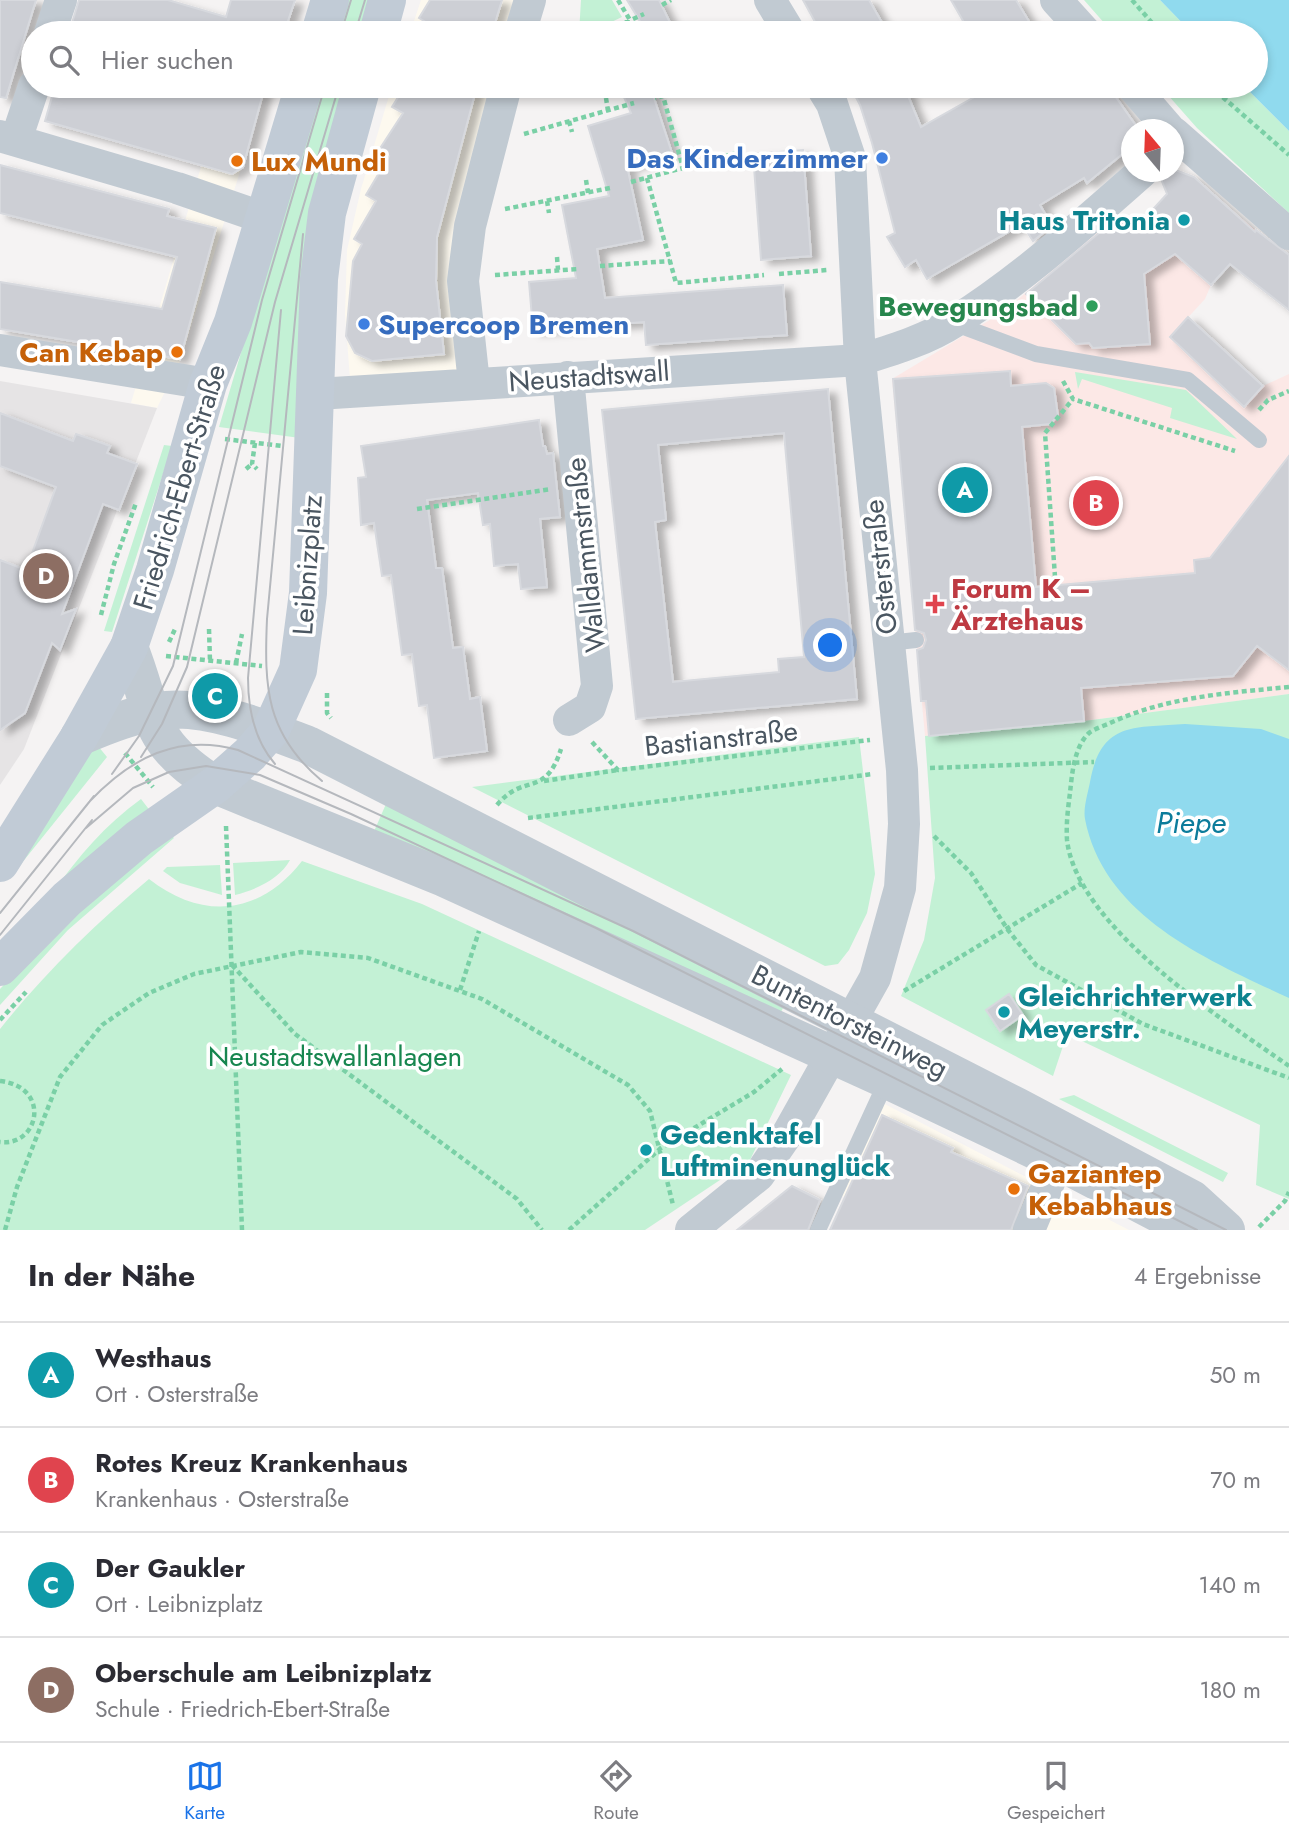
<!DOCTYPE html>
<html lang="de">
<meta charset="utf-8">
<style>
:root{--surface:#fff;--page:#f2f2f3;--text:#2b2b33;--muted:#7c7c81;--line:#e1e1e2;--accent:#1a73e8}
body{margin:0;font-family:Jost,sans-serif;background:var(--page);color:var(--text)}
.compass{position:absolute;left:1121px;top:119px;width:63px;height:63px;border-radius:50%;background:var(--surface);box-shadow:0 4px 10px #0003;rotate:341deg}
.you{position:absolute;left:831px;top:646px;width:24px;height:24px;margin:-18px;border:5px solid #fff;border-radius:50%;background:#1a73e8;box-shadow:0 0 0 10px #1a73e833}
.badge{display:grid;place-items:center;width:46px;height:46px;border-radius:50%;background:var(--accent);color:#fff;font-size:23px;font-weight:700}
.pin{position:absolute;translate:-50% -50%;border:4px solid #fff;box-shadow:0 2px 7px #0006}
.list{margin:0;padding:0;list-style:none}
h2{display:flex;justify-content:space-between;align-items:center;height:91px;margin:0;padding:0 28px;font-size:30px}
h2 small{font-size:23px;font-weight:400;color:var(--muted)}
.list li{display:grid;grid-template-columns:46px 1fr auto;gap:21px;align-items:center;box-sizing:border-box;height:105px;padding:0 28px;border-top:2px solid var(--line)}
.list b{display:block;font-size:26px;white-space:nowrap}
.list p{margin:0;font-size:23px;white-space:nowrap;color:var(--muted)}
.list em{font-size:23px;font-style:normal;color:var(--muted)}
.icon{flex:none;width:38px;height:38px;fill:none;stroke:currentColor;stroke-width:2;stroke-linecap:round;stroke-linejoin:round}
.map{position:relative;flex:none;width:1289px;height:1230px;overflow:hidden}
.search{position:absolute;background:var(--surface);box-shadow:0 4px 10px #0003;left:21px;right:21px;top:21px;height:77px;display:flex;align-items:center;gap:18px;box-sizing:border-box;padding:0 24px;border-radius:38px;color:var(--muted);font-size:26px}
.sheet{height:511px;background:var(--surface)}
nav{display:flex;justify-content:space-around;align-items:center;box-sizing:border-box;height:98px;border-top:2px solid var(--line);background:var(--surface);font-size:19px;color:var(--muted)}
nav a{display:grid;justify-items:center;gap:4px}
nav .on{color:var(--accent)}
.map>svg:first-child{display:block}
.commercial{fill:#fdf9ef}
.education{fill:#e6e4e5}
.medical{fill:#fce8e6}
.green{fill:#c3f1d5}
.water{fill:#90daee}
.building{fill:#cdcfd5;stroke:#d7d9de;stroke-width:2;fill-rule:evenodd;filter:url(#shadow)}
.lines{fill:none;stroke-linecap:round;stroke-linejoin:round}
.path{stroke:#7ad0a6;stroke-width:4.5;stroke-dasharray:5 3.5;stroke-linecap:butt}
.service{stroke:#c1cad2;stroke-width:16}
.minor{stroke:#c1cad2;stroke-width:32}
.tertiary{stroke:#c1cad2;stroke-width:38}
.secondary{stroke:#c1cbd6;stroke-width:38}
.tram{stroke:#b5b8bd;stroke-width:2}
.shop-dot{fill:#3f7fe0;stroke:#fff;stroke-width:2.5}
.food-dot{fill:#e8710a;stroke:#fff;stroke-width:2.5}
.culture-dot{fill:#0f9aa8;stroke:#fff;stroke-width:2.5}
.leisure-dot{fill:#2e9e5b;stroke:#fff;stroke-width:2.5}
.health-dot{fill:#e0444e;stroke:#fff;stroke-width:2.5}
.labels{text-anchor:middle;stroke-width:7;stroke-linejoin:round;paint-order:stroke}
.shop-label{font-size:28px;font-weight:bold;fill:#366cbe;stroke:#fff;text-anchor:end}
.food-label{font-size:28px;font-weight:bold;fill:#c56008;stroke:#fff;text-anchor:start}
.culture-label{font-size:28px;font-weight:bold;fill:#0d838f;stroke:#fff;text-anchor:start}
.leisure-label{font-size:28px;font-weight:bold;fill:#27864d;stroke:#fff;text-anchor:end}
.street-label{font-size:28px;fill:#4a5661;stroke:#fff}
.health-label{font-size:28px;font-weight:bold;fill:#be3a42;stroke:#fff;text-anchor:start}
.park-label{font-size:28px;fill:#17864f;stroke:#fff}
.water-label{font-size:30px;font-style:italic;fill:#0c7c9b;stroke:#fff}
</style>
<div class="map">
<svg width="1289" height="1230" viewBox="0 0 1289 1230">
<defs>
<filter id="shadow"><feDropShadow dx="8" dy="4.5" stdDeviation="3.5" flood-color="#0004"/></filter>
</defs>
<rect width="100%" height="100%" fill="#f5f3f3"/>
<path class="commercial" d="M 421,0 L 530,0 L 520,33 L 410,33 Z
M 225,86 L 267,86 L 181,359 L 157,408 L 131,403 Z
M 392,86 L 506,86 L 470,226 L 474,383 L 351,392 L 345,314 L 347,250 L 361,189 Z
M 873,1098 L 1129,1230 L 928,1230 L 834,1193 Z"/>
<path class="education" d="M 0,381 L 157,408 L 24,749 L 0,785 Z"/>
<path class="medical" d="M 1232,211 L 1256,230 L 1211,285 L 1205,299 L 1170,337 L 1243,407 L 1263,386 L 1289,374 L 1289,694 L 1084,721 L 925,736 L 892,379 L 1003,312 L 1116,217 L 1165,260 L 1217,229 Z"/>
<path class="green" d="M 344,0 L 372,0 L 362,33 L 335,33 Z
M 581,0 L 612,0 L 622,17 L 588,33 L 579,33 Z
M 1084,0 L 1160,0 L 1192,33 L 1113,33 Z
M 320,86 L 347,86 L 300,438 L 219,427 Z
M 1160,86 L 1244,86 L 1289,131 L 1289,213 L 1197,128 Z
M 1075,372 L 1186,390 L 1237,439 L 1170,418 L 1172,408 L 1082,379 L 1078,389 Z
M 164,445 L 172,446 L 112,632 L 104,631 Z
M 1289,694 L 1289,1199 L 1256,1185 L 1260,1125 L 1067,1034 L 1053,1076 L 901,996 L 924,940 L 935,878 L 925,736 L 1084,721 Z
M 859,737 L 875,874 L 867,913 L 849,950 L 838,964 L 825,966 L 472,787 Z
M 98,746 L 107,757 L 21,864 L 81,761 Z
M 141,799 L 151,812 L 53,892 C 79,856 105,825 141,799 Z
M 386,804 L 788,998 L 775,1024 L 372,836 Z
M 170,834 L 174,838 L 68,930 L 0,1005 L 0,989 L 61,924 Z
M 290,860 C 280,879 255,890 235,895 L 233,863 Z
M 302,861 L 422,904 L 791,1075 L 750,1160 L 645,1230 L 0,1230 L 0,1029 C 43,975 96,923 149,879 C 203,921 260,915 302,861 Z
M 220,865 L 222,895 L 180,883 L 163,871 L 167,867 Z
M 1074,1095 L 1228,1173 L 1223,1182 L 1059,1099 Z"/>
<path class="water" d="M 1160,0 L 1289,0 L 1289,131 L 1244,86 L 1256,86 L 1256,33 L 1192,33 Z
M 1185,724 L 1261,729 L 1289,739 L 1289,998 C 1208,960 1104,917 1085,819 C 1083,808 1088,793 1090,782 C 1101,721 1134,728 1185,724 Z"/>
<path class="building" d="M 0,0 L 36,0 L 6,98 L 0,97 Z
M 79,0 L 168,0 L 226,17 L 231,0 L 295,0 L 284,33 L 69,33 Z
M 430,0 L 502,0 L 492,33 L 423,33 L 429,24 L 419,18 Z
M 627,0 L 659,0 L 675,33 L 647,33 Z
M 803,0 L 869,0 L 888,33 L 821,33 Z
M 951,0 L 1016,0 L 1036,33 L 970,33 Z
M 55,86 L 265,86 L 243,167 L 232,174 L 45,121 Z
M 405,86 L 477,86 L 437,237 L 436,281 L 444,354 L 372,361 L 355,353 L 346,336 L 353,261 L 362,244 L 354,239 L 376,201 L 366,195 L 389,156 L 379,150 L 403,113 L 392,107 Z
M 619,86 L 650,86 L 672,153 L 627,166 L 643,240 L 597,249 L 605,298 L 783,285 L 787,335 L 646,345 L 644,322 L 533,330 L 529,282 L 576,278 L 562,205 L 609,196 L 588,126 L 631,113 Z
M 850,86 L 904,86 L 921,127 L 994,86 L 1108,86 L 1139,130 L 1131,130 L 1131,147 L 1087,183 L 1084,178 L 1040,205 L 1052,226 L 1033,241 L 1022,224 L 927,279 L 916,260 L 905,267 L 887,237 L 895,233 L 872,143 L 860,105 Z
M 803,150 L 811,256 L 761,260 L 753,154 Z
M 0,165 L 169,209 L 167,216 L 216,228 L 180,359 L 0,329 L 0,282 L 162,309 L 177,257 L 0,213 Z
M 1173,169 L 1194,177 L 1255,232 L 1256,230 L 1289,255 L 1289,310 L 1230,264 L 1211,285 L 1175,254 L 1144,274 L 1150,344 L 1093,348 L 1089,343 L 1076,344 L 1026,294 L 1117,218 L 1133,231 L 1167,194 L 1161,179 Z
M 1188,317 L 1263,386 L 1244,407 L 1170,337 Z
M 1010,371 L 1011,386 L 1046,383 L 1054,388 L 1058,416 L 1050,424 L 1022,427 L 1036,587 L 1195,573 L 1194,560 L 1210,558 L 1289,456 L 1289,670 L 1257,646 L 1233,676 L 1081,688 L 1084,721 L 929,736 L 926,701 L 921,701 L 917,650 L 923,648 L 926,640 L 924,633 L 915,630 L 893,379 Z
M 828,389 L 857,699 L 636,719 L 602,410 ZM 784,433 L 804,657 L 778,659 L 779,672 L 673,682 L 655,522 L 666,520 L 658,445 Z
M 0,413 L 73,441 L 76,434 L 102,443 L 110,446 L 107,453 L 137,464 L 119,510 L 103,504 L 62,614 L 76,609 L 60,650 L 52,643 L 25,713 L 0,730 L 0,560 L 26,570 L 56,487 L 0,466 Z
M 539,420 L 543,446 L 545,446 L 547,454 L 553,453 L 560,517 L 540,519 L 547,587 L 521,589 L 518,564 L 494,566 L 490,524 L 483,525 L 478,493 L 427,500 L 436,568 L 442,568 L 453,648 L 463,647 L 470,699 L 480,697 L 487,751 L 434,758 L 427,705 L 419,706 L 412,654 L 402,655 L 391,575 L 382,576 L 374,523 L 361,525 L 358,478 L 366,477 L 361,446 Z
M 1009,994 L 1023,1015 L 1000,1031 L 986,1010 Z
M 882,1115 L 953,1148 L 951,1152 L 1028,1186 L 1011,1230 L 830,1230 Z
M 792,1186 L 820,1200 L 808,1230 L 737,1230 Z"/>
<g class="lines">
<path class="path" d="M 618,0 L 630,20
M 1132,0 L 1161,33
M 662,5 L 671,0
M 602,33 L 644,14
M 1210,86 L 1289,155
M 606,98 L 608,111
M 569,121 L 572,132
M 524,134 L 634,103
M 683,168 L 740,152
M 647,178 L 676,283 L 764,275
M 586,180 L 588,193
M 631,182 L 683,168 L 663,96 L 655,98
M 547,201 L 549,213
M 505,209 L 610,188
M 557,257 L 558,270
M 600,266 L 670,261
M 779,274 L 827,270
M 495,275 L 578,269
M 1063,381 L 1073,399 L 1235,451
M 1259,410 L 1268,400 L 1289,391
M 225,439 L 282,446
M 255,443 L 252,464 L 257,469
M 246,469 L 252,464
M 417,509 L 551,489
M 1055,577 L 1045,433 L 1073,399
M 101,615 L 114,564 L 136,503
M 209,629 L 210,661
M 169,642 L 176,627
M 166,656 L 262,666
M 236,663 L 242,634
M 1289,687 C 1227,693 1165,697 1108,724 C 1103,726 1094,729 1089,733 C 1074,747 1072,774 1070,793 C 1068,808 1066,824 1067,840 C 1077,927 1222,1019 1289,1066
M 327,693 L 327,713 L 331,718
M 592,742 L 618,770 L 870,740
M 125,753 L 153,787
M 930,768 L 1094,762
M 544,781 L 618,770
M 497,805 C 524,772 545,799 561,749
M 528,818 L 873,774
M 226,826 L 242,1230
M 934,836 L 971,873 L 1008,930 L 1036,965 L 1143,1024 L 1289,1078
M 232,965 L 295,1034 L 517,1199 L 542,1230
M 460,990 L 479,931
M 904,991 L 1082,883
M 0,1020 L 26,992
M 0,1081 C 52,1087 39,1147 0,1142
M 1259,1227 L 1285,1201 L 1289,1192
M 5,1230 L 17,1187 L 60,1077 L 102,1025 L 149,993 L 194,974 L 301,952 L 368,958 L 482,999 L 628,1085 L 650,1111 L 673,1205
M 569,1230 L 661,1148 L 754,1092 L 782,1069"/>
<path class="service" d="M 953,323 L 1036,354 L 1188,380 L 1259,440
M 888,643 L 916,640
M 818,1230 L 887,1080"/>
<path class="minor" d="M 770,0 L 790,33
M 1056,0 L 1086,33
M 50,33 L 61,0
M 520,33 L 530,0
M 1132,86 L 1170,130
M 1174,133 L 1289,234
M 0,136 L 177,188 L 264,218
M 16,140 L 34,86
M 0,350 L 208,384
M 568,377 L 597,686 L 590,707 L 569,720
M 474,383 L 463,281 L 470,226 L 506,86
M 317,394 L 860,360 C 892,350 926,340 954,322 C 1021,280 1083,224 1142,172
M 691,1230 L 759,1175 L 788,1133 L 875,978 L 900,888 L 904,824 L 902,770 L 860,360 L 850,158 L 832,104 L 821,86
M 1029,1230 L 1058,1161"/>
<path class="tertiary" d="M 129,647 C 157,717 143,739 215,785 L 444,878 L 887,1080 L 1058,1161 L 1177,1223 L 1200,1230
M 79,737 C 107,725 137,713 167,710 C 211,706 268,730 308,745 L 1016,1106 L 1192,1199 L 1226,1230"/>
<path class="secondary" d="M 320,33 L 330,0
M 378,33 L 387,0
M 0,863 L 79,737 L 129,647 L 155,570 L 208,384 L 233,322 L 304,86
M 0,967 L 67,899 L 139,838 L 215,785 L 250,754 L 271,730 L 298,670 L 308,593 L 319,279 L 327,213 L 362,86"/>
<path class="tram" d="M 341,33 L 351,0
M 355,33 L 365,0
M 303,234 L 267,619 C 264,688 266,734 322,781
M 141,757 L 162,724 L 187,667 L 275,302 L 339,86
M 275,764 C 254,740 248,709 248,678 L 281,310
M 112,774 L 139,736 L 173,666 L 262,300 L 325,86
M 90,801 C 131,758 178,733 238,750 L 633,931 L 1226,1230
M 86,828 L 133,788 L 169,772 L 206,766 L 260,775 L 351,814 L 596,928 L 1197,1230
M 0,913 L 94,796
M 0,935 L 92,820"/>
</g>
<g class="shop-dot">
<circle cx="882" cy="158" r="7"/>
<circle cx="364" cy="324" r="7"/>
</g>
<g class="food-dot">
<circle cx="237" cy="161" r="7"/>
<circle cx="177" cy="352" r="7"/>
<circle cx="1014" cy="1189" r="7"/>
</g>
<g class="culture-dot">
<circle cx="1184" cy="220" r="7"/>
<circle cx="1004" cy="1012" r="7"/>
<circle cx="646" cy="1150" r="7"/>
</g>
<circle class="leisure-dot" cx="1092" cy="306" r="7"/>
<path class="health-dot" d="M931.5 593.5h7v7h7v7h-7v7h-7v-7h-7v-7h7z"/>
<g class="labels">
<g class="shop-label">
<text x="868" y="168">Das Kinderzimmer</text>
<text x="378" y="334" text-anchor="start">Supercoop Bremen</text>
</g>
<g class="food-label">
<text x="251" y="171">Lux Mundi</text>
<text x="163" y="362" text-anchor="end">Can Kebap</text>
<text x="1028" y="1183">Gaziantep<tspan x="1028" dy="32">Kebabhaus</tspan></text>
</g>
<g class="culture-label">
<text x="1170" y="230" text-anchor="end">Haus Tritonia</text>
<text x="1018" y="1006">Gleichrichterwerk<tspan x="1018" dy="32">Meyerstr.</tspan></text>
<text x="660" y="1144">Gedenktafel<tspan x="660" dy="32">Luftminenunglück</tspan></text>
</g>
<g class="leisure-label">
<text x="1078" y="316">Bewegungsbad</text>
</g>
<g class="street-label">
<text transform="translate(589 376) rotate(-4)" y="10">Neustadtswall</text>
<text transform="translate(179 487) rotate(-73)" y="10">Friedrich-Ebert-Straße</text>
<text transform="translate(585 555) rotate(-96)" y="10">Walldammstraße</text>
<text transform="translate(307 565) rotate(-86)" y="10">Leibnizplatz</text>
<text transform="translate(880 567) rotate(-96)" y="10">Osterstraße</text>
<text transform="translate(721 738) rotate(-6)" y="10">Bastianstraße</text>
<text transform="translate(850 1021) rotate(27)" y="10">Buntentorsteinweg</text>
</g>
<g class="health-label">
<text x="951" y="598">Forum K –<tspan x="951" dy="32">Ärztehaus</tspan></text>
</g>
<g class="park-label">
<text x="335" y="1066">Neustadtswallanlagen</text>
</g>
<g class="water-label">
<text x="1191" y="833">Piepe</text>
</g>
</g>
</svg>
<svg class="compass" viewBox="-18 -18 36 36"><path d="M0-13l5 13h-10z" fill="#e53935"/><path d="M0 13l5-13h-10z" fill="#7c7c81"/></svg>
<div class="you"></div>
<div class="pin badge" style="left:965px;top:490px;background:#0f9aa8">A</div>
<div class="pin badge" style="left:1096px;top:503px;background:#e0444e">B</div>
<div class="pin badge" style="left:215px;top:696px;background:#0f9aa8">C</div>
<div class="pin badge" style="left:46px;top:576px;background:#8d6e63">D</div>
<div class="search"><svg class="icon" aria-label="search" viewBox="0 0 24 24"><circle cx="10" cy="10" r="6"/><path d="M15 15l6 6"/></svg>Hier suchen</div>
</div>
<section class="sheet">
<h2>In der Nähe<small>4 Ergebnisse</small></h2>
<ul class="list">
<li><span class="badge" style="background:#0f9aa8">A</span><div><b>Westhaus</b><p>Ort · Osterstraße</p></div><em>50 m</em></li>
<li><span class="badge" style="background:#e0444e">B</span><div><b>Rotes Kreuz Krankenhaus</b><p>Krankenhaus · Osterstraße</p></div><em>70 m</em></li>
<li><span class="badge" style="background:#0f9aa8">C</span><div><b>Der Gaukler</b><p>Ort · Leibnizplatz</p></div><em>140 m</em></li>
<li><span class="badge" style="background:#8d6e63">D</span><div><b>Oberschule am Leibnizplatz</b><p>Schule · Friedrich-Ebert-Straße</p></div><em>180 m</em></li>
</ul>
</section>
<nav>
<a class="on"><svg class="icon" aria-label="map" viewBox="0 0 24 24"><path d="M3 6l6-2 6 2 6-2v14l-6 2-6-2-6 2zM9 4v14M15 6v14"/></svg>Karte</a>
<a><svg class="icon" aria-label="directions" viewBox="0 0 24 24"><path d="M12 3l9 9-9 9-9-9zM9 14v-3h6M13 9l2 2-2 2"/></svg>Route</a>
<a><svg class="icon" aria-label="saved" viewBox="0 0 24 24"><path d="M7 4h10v16l-5-4-5 4z"/></svg>Gespeichert</a>
</nav>
